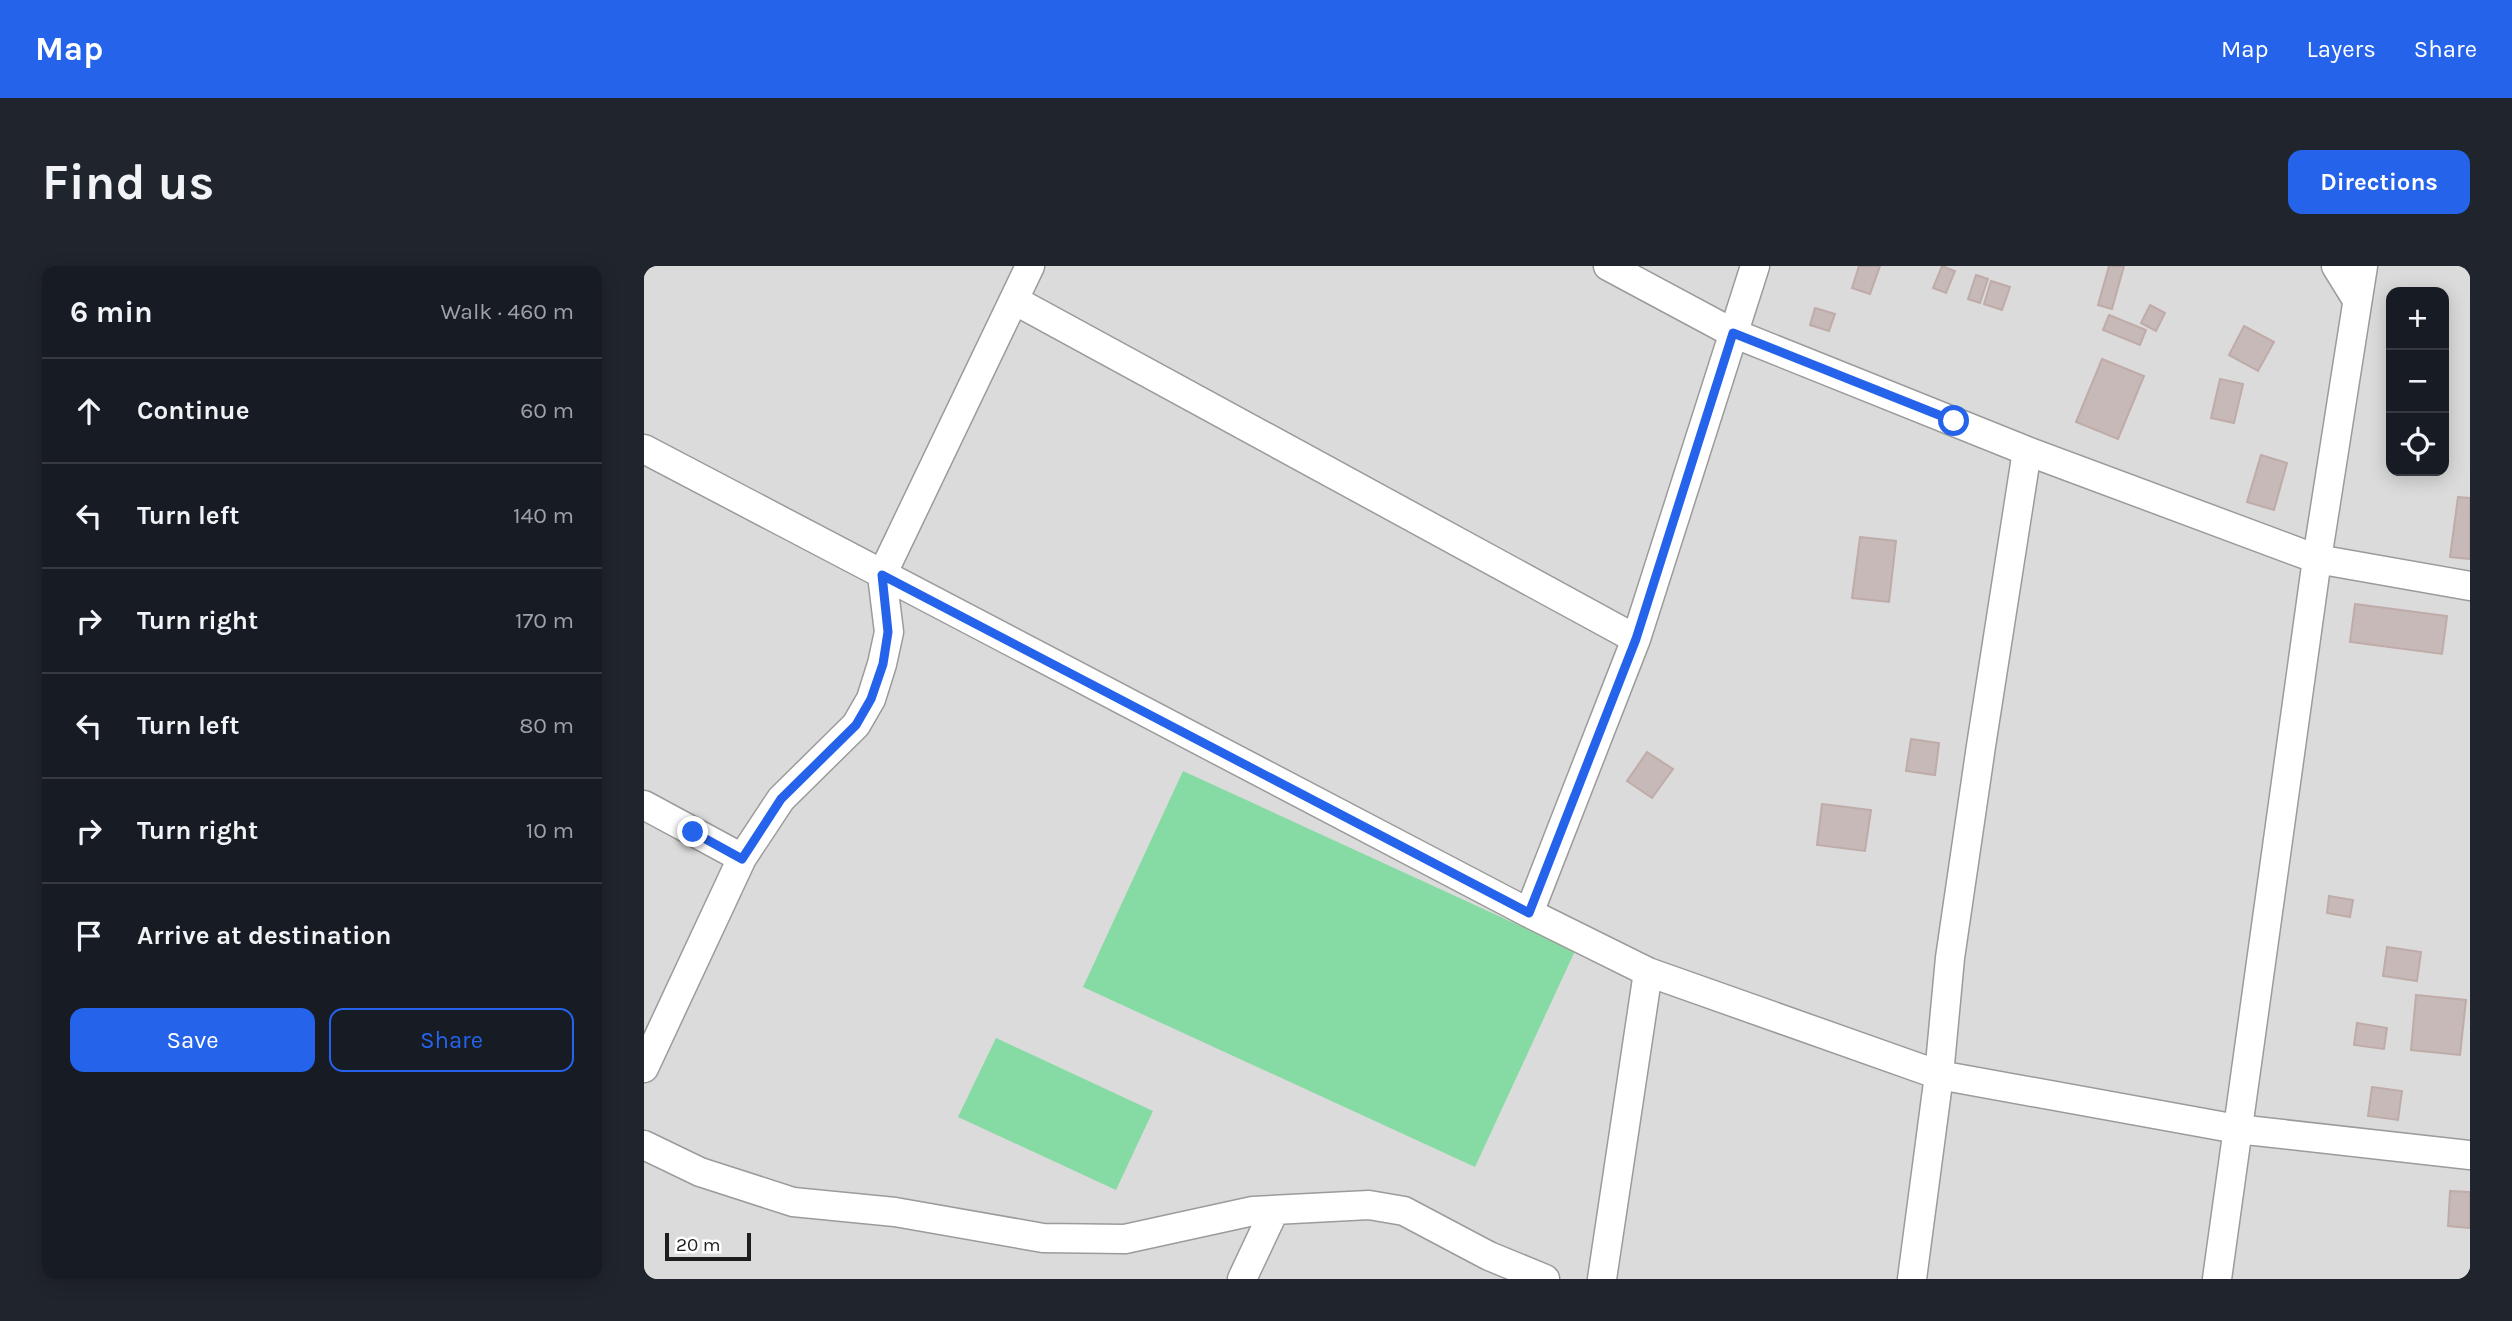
<!DOCTYPE html>
<meta charset="utf-8">
<style>
:root{--surface:#171b24;--page:#20242c;--text:#f1f3f6;--muted:#9ea1a6;--line:#363941;--accent:#2563eb}
body{margin:0;font-family:Karla,sans-serif;background:var(--page);color:var(--text)}
.controls{position:absolute;right:21px;top:21px;display:grid;overflow:hidden;border-radius:14px;box-shadow:0 4px 18px #0003}
.controls button{width:63px;height:63px;display:grid;place-items:center;padding:0;border:0;border-bottom:2px solid var(--line);background:var(--surface);color:var(--text);font:35px sans-serif}
.scale{position:absolute;left:21px;bottom:18px;width:86px;box-sizing:border-box;padding-left:7px;border:4px solid #1e1e1e;border-top:0;font-size:19px;line-height:24px;white-space:nowrap;color:#1e1e1e;-webkit-text-stroke:5px #fff;paint-order:stroke}
.stop{position:absolute;width:21px;height:21px;margin:-16px;border:5px solid #2563eb;border-radius:50%;background:#fff}
.stop.end{background:#2563eb;border-color:#fff;box-shadow:0 2px 7px #0008}
.list{margin:0;padding:0;list-style:none}
h2{display:flex;justify-content:space-between;align-items:center;height:91px;margin:0;padding:0 28px;font-size:30px}
h2 small{font-size:23px;font-weight:400;color:var(--muted)}
.list li{display:grid;grid-template-columns:46px 1fr auto;gap:21px;align-items:center;box-sizing:border-box;height:105px;padding:0 28px;border-top:2px solid var(--line)}
.list b{display:block;font-size:26px;white-space:nowrap}
.list em{font-size:23px;font-style:normal;color:var(--muted)}
.actions{display:flex;gap:14px;padding:21px 28px}
.actions a{flex:1;padding:16px 0;border:2px solid var(--accent);border-radius:14px;text-align:center;font-size:24px;color:var(--accent)}
.actions .main{background:var(--accent);color:#fff}
.icon{flex:none;width:38px;height:38px;fill:none;stroke:currentColor;stroke-width:2;stroke-linecap:round;stroke-linejoin:round}
.map{position:relative;flex:none;width:1826px;height:1013px;overflow:hidden;border-radius:14px}
header{display:flex;align-items:center;gap:42px;box-sizing:border-box;height:98px;padding:0 35px;background:var(--accent);color:#fff}
header strong{font-size:33px}
nav{display:flex;gap:38px;margin-inline-start:auto;font-size:24px}
.intro{display:flex;align-items:center;justify-content:space-between;box-sizing:border-box;height:168px;padding:0 42px}
h1{margin:0;font-size:49px}
.button{padding:18px 32px;border-radius:14px;background:var(--accent);color:#fff;font-size:24px;font-weight:700}
main{display:flex;gap:42px;padding:0 42px}
aside{flex:1;background:var(--surface);border-radius:14px;box-shadow:0 4px 18px #0003}
.map>svg:first-child{display:block}
.residential{fill:#dcdbdb;fill-rule:evenodd}
.pitch{fill:#86daa3}
.building{fill:#c6b9b8;stroke:#bfaba7;stroke-width:2}
.lines{fill:none;stroke-linecap:round;stroke-linejoin:round}
.minor-casing{stroke:#9b9b9b;stroke-width:31}
.minor{stroke:#fff;stroke-width:28}
.route{stroke:#2563eb;stroke-width:9}
</style>
<header>
<strong>Map</strong>
<nav><a>Map</a><a>Layers</a><a>Share</a></nav>
</header>
<div class="intro"><h1>Find us</h1><a class="button">Directions</a></div>
<main>
<aside>
<h2>6 min<small>Walk · 460 m</small></h2>
<ul class="list">
<li><svg class="icon" aria-label="ahead" viewBox="0 0 24 24"><path d="M12 20V5M6 11l6-6 6 6"/></svg><div><b>Continue</b></div><em>60 m</em></li>
<li><svg class="icon" aria-label="left" viewBox="0 0 24 24"><path d="M17 20v-9H6M10 6l-5 5 5 5"/></svg><div><b>Turn left</b></div><em>140 m</em></li>
<li><svg class="icon" aria-label="right" viewBox="0 0 24 24"><path d="M7 20v-9h11M14 6l5 5-5 5"/></svg><div><b>Turn right</b></div><em>170 m</em></li>
<li><svg class="icon" aria-label="left" viewBox="0 0 24 24"><path d="M17 20v-9H6M10 6l-5 5 5 5"/></svg><div><b>Turn left</b></div><em>80 m</em></li>
<li><svg class="icon" aria-label="right" viewBox="0 0 24 24"><path d="M7 20v-9h11M14 6l5 5-5 5"/></svg><div><b>Turn right</b></div><em>10 m</em></li>
<li><svg class="icon" aria-label="arrive" viewBox="0 0 24 24"><path d="M6 21V4h12l-3 4 3 4H6"/></svg><div><b>Arrive at destination</b></div></li>
</ul>
<div class="actions"><a class="main">Save</a><a>Share</a></div>
</aside>
<div class="map">
<svg width="1826" height="1013" viewBox="0 0 1826 1013">
<rect width="100%" height="100%" fill="#eee8e4"/>
<path class="residential" d="M 0,0 L 1826,0 L 1826,1013 L 0,1013 ZM 1747,26 L 1800,26 L 1800,205 L 1747,205 Z"/>
<path class="pitch" d="M 539,505 L 931,685 L 831,901 L 439,721 Z
M 352,772 L 509,845 L 472,924 L 314,851 Z"/>
<path class="building" d="M 1215,0 L 1236,0 L 1226,28 L 1208,22 Z
M 1298,0 L 1311,5 L 1302,27 L 1289,22 Z
M 1465,0 L 1480,0 L 1468,43 L 1454,39 Z
M 1332,9 L 1344,13 L 1336,37 L 1324,33 Z
M 1347,15 L 1366,21 L 1358,44 L 1340,38 Z
M 1506,39 L 1521,47 L 1512,65 L 1497,57 Z
M 1171,42 L 1191,48 L 1185,65 L 1166,59 Z
M 1465,49 L 1502,64 L 1496,79 L 1459,64 Z
M 1600,60 L 1630,76 L 1614,105 L 1585,89 Z
M 1458,93 L 1500,110 L 1474,173 L 1432,156 Z
M 1576,113 L 1599,118 L 1590,157 L 1567,152 Z
M 1617,189 L 1643,197 L 1630,244 L 1603,236 Z
M 1814,231 L 1826,232 L 1826,293 L 1806,291 Z
M 1216,271 L 1252,275 L 1245,336 L 1208,332 Z
M 1711,338 L 1803,350 L 1798,388 L 1706,376 Z
M 1267,473 L 1295,477 L 1291,509 L 1262,505 Z
M 1003,486 L 1029,503 L 1008,532 L 983,515 Z
M 1178,538 L 1227,544 L 1221,585 L 1173,579 Z
M 1685,630 L 1709,634 L 1706,651 L 1683,647 Z
M 1743,681 L 1777,686 L 1773,715 L 1739,710 Z
M 1772,729 L 1822,734 L 1816,789 L 1767,784 Z
M 1713,757 L 1743,762 L 1740,783 L 1710,779 Z
M 1728,821 L 1758,825 L 1754,854 L 1724,850 Z
M 1806,925 L 1826,926 L 1826,962 L 1804,960 Z"/>
<g class="lines">
<g class="minor-casing">
<path id="minor" d="M 964,0 L 1089,67 L 1383,185 L 1673,293 L 1826,320
M 1692,0 L 1713,34
M 370,34 L 992,373
M 0,183 L 885,647 L 1004,706 L 1295,809 L 1593,863 L 1826,889
M 0,539 L 98,592
M 885,647 L 992,373 L 1111,0
M 0,802 L 98,592 L 137,533 L 212,459 L 227,433 L 238,398 L 245,366 L 238,309 L 386,0
M 0,879 L 56,906 L 149,936 L 251,946 L 399,972 L 481,973 L 609,945 L 725,939 L 760,945 L 845,990 L 901,1013
M 598,1013 L 630,945
M 958,1013 L 1004,706
M 1268,1013 L 1295,809 L 1306,692 L 1337,480 L 1383,185
M 1573,1013 L 1673,293 L 1719,0"/>
</g>
<use href="#minor" class="minor"/>
</g>
<g class="lines">
<path class="route" d="M 49,566 L 98,593 L 137,533 L 212,459 L 227,433 L 239,398 L 244,366 L 238,309 L 885,647 L 992,373 L 1089,67 L 1310,155"/>
</g>
</svg>
<div class="controls">
<button>+</button>
<button>−</button>
<button><svg class="icon" aria-label="locate" viewBox="0 0 24 24"><circle cx="12" cy="12" r="6"/><path d="M12 2v4M12 18v4M2 12h4M18 12h4"/></svg></button>
</div>
<div class="scale">20 m</div>
<div class="stop" style="left:1310px;top:155px"></div>
<div class="stop end" style="left:49px;top:566px"></div>
</div>
</main>
